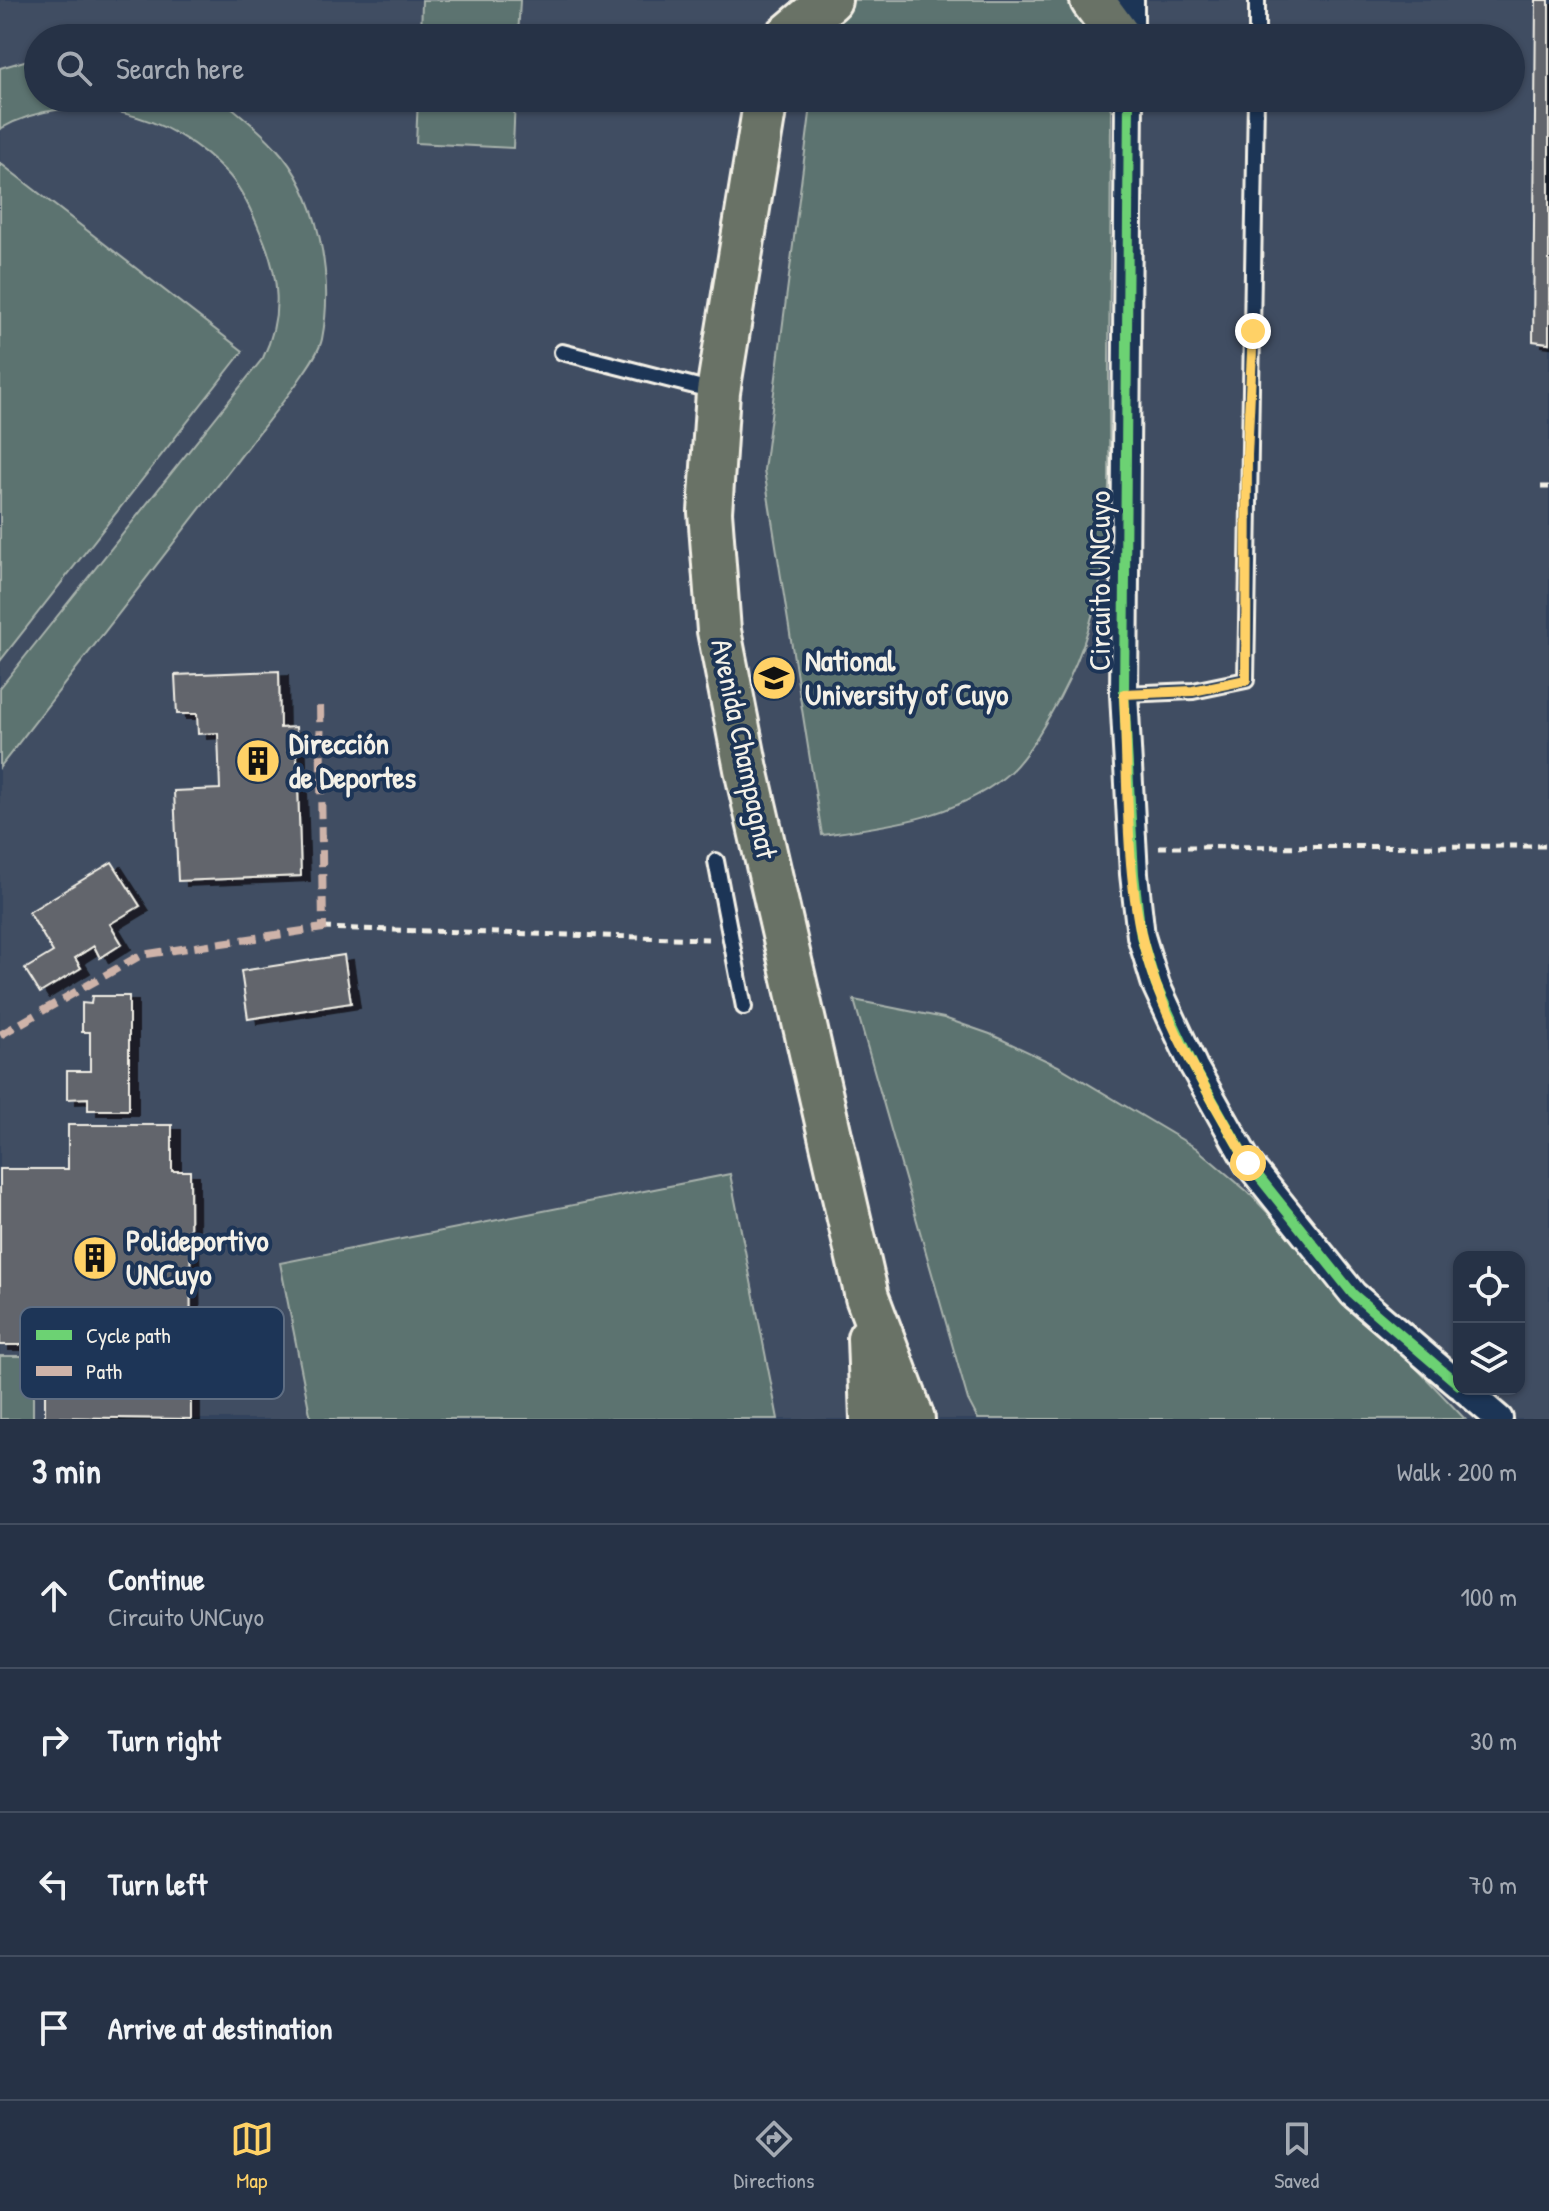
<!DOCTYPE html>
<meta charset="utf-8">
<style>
:root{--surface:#263246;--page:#2e3a4d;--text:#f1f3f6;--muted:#a4aab3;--line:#424d5f;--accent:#ffd166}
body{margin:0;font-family:"Patrick Hand",sans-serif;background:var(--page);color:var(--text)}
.controls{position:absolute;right:24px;bottom:24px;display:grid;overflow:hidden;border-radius:16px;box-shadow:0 2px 6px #0004}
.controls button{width:72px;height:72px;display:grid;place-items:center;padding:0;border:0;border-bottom:2px solid var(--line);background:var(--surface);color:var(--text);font:40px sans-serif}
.stop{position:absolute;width:24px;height:24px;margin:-18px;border:6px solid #ffd166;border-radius:50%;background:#fff}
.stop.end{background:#ffd166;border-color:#fff;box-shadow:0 2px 8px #0008}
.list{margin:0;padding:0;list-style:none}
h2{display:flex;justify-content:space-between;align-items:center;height:104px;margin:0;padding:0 32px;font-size:34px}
h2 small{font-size:26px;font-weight:400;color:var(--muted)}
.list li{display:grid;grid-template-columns:52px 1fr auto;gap:24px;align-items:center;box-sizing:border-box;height:144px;padding:0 32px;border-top:2px solid var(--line)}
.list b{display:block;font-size:30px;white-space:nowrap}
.list p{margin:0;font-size:26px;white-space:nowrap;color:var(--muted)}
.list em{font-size:26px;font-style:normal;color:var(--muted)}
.icon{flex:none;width:44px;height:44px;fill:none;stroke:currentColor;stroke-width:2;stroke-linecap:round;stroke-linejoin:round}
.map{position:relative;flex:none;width:1549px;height:1419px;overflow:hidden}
.search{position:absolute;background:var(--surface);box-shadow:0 2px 6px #0004;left:24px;right:24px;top:24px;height:88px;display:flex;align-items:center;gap:20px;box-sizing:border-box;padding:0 28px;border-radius:44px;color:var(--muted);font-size:30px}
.sheet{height:680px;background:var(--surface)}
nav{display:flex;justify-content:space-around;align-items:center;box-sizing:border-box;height:112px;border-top:2px solid var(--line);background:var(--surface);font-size:22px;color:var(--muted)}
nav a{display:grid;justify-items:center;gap:4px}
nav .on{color:var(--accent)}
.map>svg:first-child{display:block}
.built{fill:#404d62;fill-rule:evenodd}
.green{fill:#5c736f;stroke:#a8b2ac;stroke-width:2}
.building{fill:#62656c;stroke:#f4f1e8;stroke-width:2;filter:url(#shadow)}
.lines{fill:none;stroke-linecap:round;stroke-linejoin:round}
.lane-casing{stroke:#f4f1e8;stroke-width:20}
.street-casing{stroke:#f4f1e8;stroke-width:32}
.primary-casing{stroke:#f4f1e8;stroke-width:48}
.path{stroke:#f4f1e8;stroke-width:5;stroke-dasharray:8 6;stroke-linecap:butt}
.lane{stroke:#1d3557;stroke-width:14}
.street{stroke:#1d3557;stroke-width:26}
.primary{stroke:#697266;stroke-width:42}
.quiet{stroke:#ceb3a9;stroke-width:8;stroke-dasharray:16 8;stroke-linecap:butt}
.cycleway-casing{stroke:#1d3557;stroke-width:15}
.cycleway{stroke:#6cd273;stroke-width:10}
.route{stroke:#ffd166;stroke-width:10}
.labels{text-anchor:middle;stroke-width:8;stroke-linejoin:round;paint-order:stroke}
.street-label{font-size:30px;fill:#f4f1e8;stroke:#1d3557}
.poi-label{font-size:30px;font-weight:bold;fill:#f4f1e8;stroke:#1d3557;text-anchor:start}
.key{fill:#1d3557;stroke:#5e6d82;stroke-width:2}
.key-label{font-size:22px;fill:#f4f1e8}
</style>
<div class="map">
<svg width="1549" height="1419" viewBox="0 0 1549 1419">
<defs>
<filter id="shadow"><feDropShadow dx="9" dy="5" stdDeviation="0" flood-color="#0009"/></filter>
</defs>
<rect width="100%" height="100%" fill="#32435d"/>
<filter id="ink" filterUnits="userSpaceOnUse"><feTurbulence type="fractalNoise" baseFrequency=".0125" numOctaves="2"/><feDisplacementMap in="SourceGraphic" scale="16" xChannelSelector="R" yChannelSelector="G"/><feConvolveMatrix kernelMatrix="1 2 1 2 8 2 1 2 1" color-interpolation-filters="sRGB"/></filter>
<g filter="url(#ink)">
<path class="built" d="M 0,0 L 1549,0 L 1549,1419 L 0,1419 ZM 38,38 L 1511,38 L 1511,98 L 38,98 ZM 1459,1257 L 1519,1257 L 1519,1389 L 1459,1389 Z"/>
<path class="green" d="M 422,0 L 520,0 L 518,38 L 421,38 Z
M 851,0 L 1066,0 L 1077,11 L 1090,38 L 828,38 L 845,5 Z
M 38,57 L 38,98 L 220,98 C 239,113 259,129 275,147 C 319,194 334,277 322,339 C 319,354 303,373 295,386 L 0,767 L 0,688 L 263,358 C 283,316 280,277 261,234 C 253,214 243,191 229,175 C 172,112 74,87 0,129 L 0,68 Z
M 418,98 L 515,98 L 513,148 L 416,143 Z
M 812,98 L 1108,98 L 1111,110 C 1111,193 1110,275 1109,358 C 1108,491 1121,595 1050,715 C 1038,736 1022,764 1003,778 C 951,819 886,826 822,835 L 764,470 Z
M 0,163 L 243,351 L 0,661 Z
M 854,1000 L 944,1018 L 990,1034 L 1058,1066 L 1196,1148 L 1248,1192 L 1465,1419 L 978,1419 L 968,1400 Z
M 730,1174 L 778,1419 L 311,1419 L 280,1263 Z
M 0,1356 L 33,1356 L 33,1419 L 0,1419 Z"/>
<path class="building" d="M 1536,0 L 1549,0 L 1549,343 L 1533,341 Z
M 279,671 L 280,728 L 296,727 L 301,876 L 178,881 L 174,791 L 220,789 L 218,733 L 198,734 L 197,714 L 177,714 L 175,675 Z
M 112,862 L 140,906 L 110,924 L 122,944 L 100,958 L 94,946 L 75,958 L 81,968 L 40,993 L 25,969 L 53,952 L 29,912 Z
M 344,955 L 351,1003 L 248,1019 L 241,971 Z
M 92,996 L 129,996 L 129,1110 L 88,1110 L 88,1098 L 67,1099 L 67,1071 L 90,1071 L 90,1032 L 82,1032 L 82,1003 L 91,1004 Z
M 68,1125 L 172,1125 L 172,1171 L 190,1171 L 191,1419 L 45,1417 L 45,1345 L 0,1345 L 0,1169 L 68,1169 Z"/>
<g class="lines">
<g class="lane-casing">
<path id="lane" d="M 1257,38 L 1257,0
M 562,352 L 714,391
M 1124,694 L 1193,691 L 1246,680 L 1256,98
M 716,861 L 744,1007"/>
</g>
<g class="street-casing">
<path id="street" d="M 1130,38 L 1130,0
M 1129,98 L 1124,694 L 1134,874 L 1141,936 L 1156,985 L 1194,1067 L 1248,1163 L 1353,1294 L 1459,1385
M 1464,1389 L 1499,1419"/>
</g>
<g class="primary-casing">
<path id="primary" d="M 1092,0 L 1120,38
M 785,38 L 830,0
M 766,98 L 718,392 L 710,512 L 719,631 L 746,769 L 867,1297 L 913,1419
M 869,1338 L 872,1419"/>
</g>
<path class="path" d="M 1541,487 L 1549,487
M 1159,847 L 1549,846
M 323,928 L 708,939"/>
<use href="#lane" class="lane"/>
<use href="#street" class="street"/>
<use href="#primary" class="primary"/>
<path class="quiet" d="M 0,1035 L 141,955 L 323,928 L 320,701"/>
<g class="cycleway-casing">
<path id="cycleway" d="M 1129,98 L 1124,694 L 1134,874 L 1141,936 L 1156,985 L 1194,1067 L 1248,1163 L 1353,1294 L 1459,1385"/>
</g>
<use href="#cycleway" class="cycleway"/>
</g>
</g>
<g class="lines" filter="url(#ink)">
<path class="route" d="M 1248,1163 C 1208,1092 1160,1018 1142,938 C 1125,865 1128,770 1124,694 L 1193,691 L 1246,680 L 1247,455 L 1253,331"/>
</g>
<defs>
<g id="university-disc" transform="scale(2.3)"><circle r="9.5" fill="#ffd166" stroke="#1d3557"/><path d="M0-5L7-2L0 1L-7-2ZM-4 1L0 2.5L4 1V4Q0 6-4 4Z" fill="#111"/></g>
<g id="building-disc" transform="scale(2.3)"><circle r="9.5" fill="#ffd166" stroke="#1d3557"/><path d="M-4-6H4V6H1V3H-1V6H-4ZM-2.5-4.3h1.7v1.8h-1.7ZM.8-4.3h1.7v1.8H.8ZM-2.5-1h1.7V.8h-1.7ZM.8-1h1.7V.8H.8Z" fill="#111"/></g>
</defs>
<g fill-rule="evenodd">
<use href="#university-disc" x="774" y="678"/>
<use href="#building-disc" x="258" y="761"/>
<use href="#building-disc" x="95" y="1258"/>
</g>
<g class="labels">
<g class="street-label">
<text transform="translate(1100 581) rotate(-90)" y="10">Circuito UNCuyo</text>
<text transform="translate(744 749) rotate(78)" y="10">Avenida Champagnat</text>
</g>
<g class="poi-label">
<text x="805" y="671">National<tspan x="805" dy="34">University of Cuyo</tspan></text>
<text x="289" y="754">Dirección<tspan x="289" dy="34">de Deportes</tspan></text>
<text x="126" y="1251">Polideportivo<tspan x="126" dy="34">UNCuyo</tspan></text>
</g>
</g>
<rect x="20" y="1307" width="264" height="92" rx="12" class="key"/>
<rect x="36" y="1330" width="36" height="10" fill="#6cd273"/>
<rect x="36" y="1366" width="36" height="10" fill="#ceb3a9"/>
<g class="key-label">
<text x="86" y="1343">Cycle path</text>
<text x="86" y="1379">Path</text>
</g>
</svg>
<div class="controls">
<button><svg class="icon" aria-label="locate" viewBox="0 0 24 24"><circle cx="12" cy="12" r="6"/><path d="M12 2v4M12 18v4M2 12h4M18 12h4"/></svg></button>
<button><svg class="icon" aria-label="layers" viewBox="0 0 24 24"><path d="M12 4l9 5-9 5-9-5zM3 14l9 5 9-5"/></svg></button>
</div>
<div class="stop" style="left:1248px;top:1163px"></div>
<div class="stop end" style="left:1253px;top:331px"></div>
<div class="search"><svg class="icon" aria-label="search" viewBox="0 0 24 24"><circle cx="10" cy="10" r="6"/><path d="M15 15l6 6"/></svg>Search here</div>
</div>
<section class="sheet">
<h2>3 min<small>Walk · 200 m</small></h2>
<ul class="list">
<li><svg class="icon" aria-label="ahead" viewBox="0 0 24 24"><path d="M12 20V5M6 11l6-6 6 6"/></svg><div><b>Continue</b><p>Circuito UNCuyo</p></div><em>100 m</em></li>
<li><svg class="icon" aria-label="right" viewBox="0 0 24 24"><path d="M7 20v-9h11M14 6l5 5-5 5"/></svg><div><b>Turn right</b></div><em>30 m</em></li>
<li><svg class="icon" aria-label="left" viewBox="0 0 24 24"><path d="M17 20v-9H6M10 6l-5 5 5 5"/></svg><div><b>Turn left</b></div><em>70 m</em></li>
<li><svg class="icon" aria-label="arrive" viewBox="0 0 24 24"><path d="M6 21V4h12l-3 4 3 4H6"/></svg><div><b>Arrive at destination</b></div></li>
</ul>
</section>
<nav>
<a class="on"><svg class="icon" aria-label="map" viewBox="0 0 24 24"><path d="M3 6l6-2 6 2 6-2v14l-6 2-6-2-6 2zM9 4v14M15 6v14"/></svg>Map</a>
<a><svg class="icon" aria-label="directions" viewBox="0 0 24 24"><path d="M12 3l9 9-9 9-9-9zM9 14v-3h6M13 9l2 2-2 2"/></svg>Directions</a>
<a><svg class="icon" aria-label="saved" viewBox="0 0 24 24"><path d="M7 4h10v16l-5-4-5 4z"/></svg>Saved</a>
</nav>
